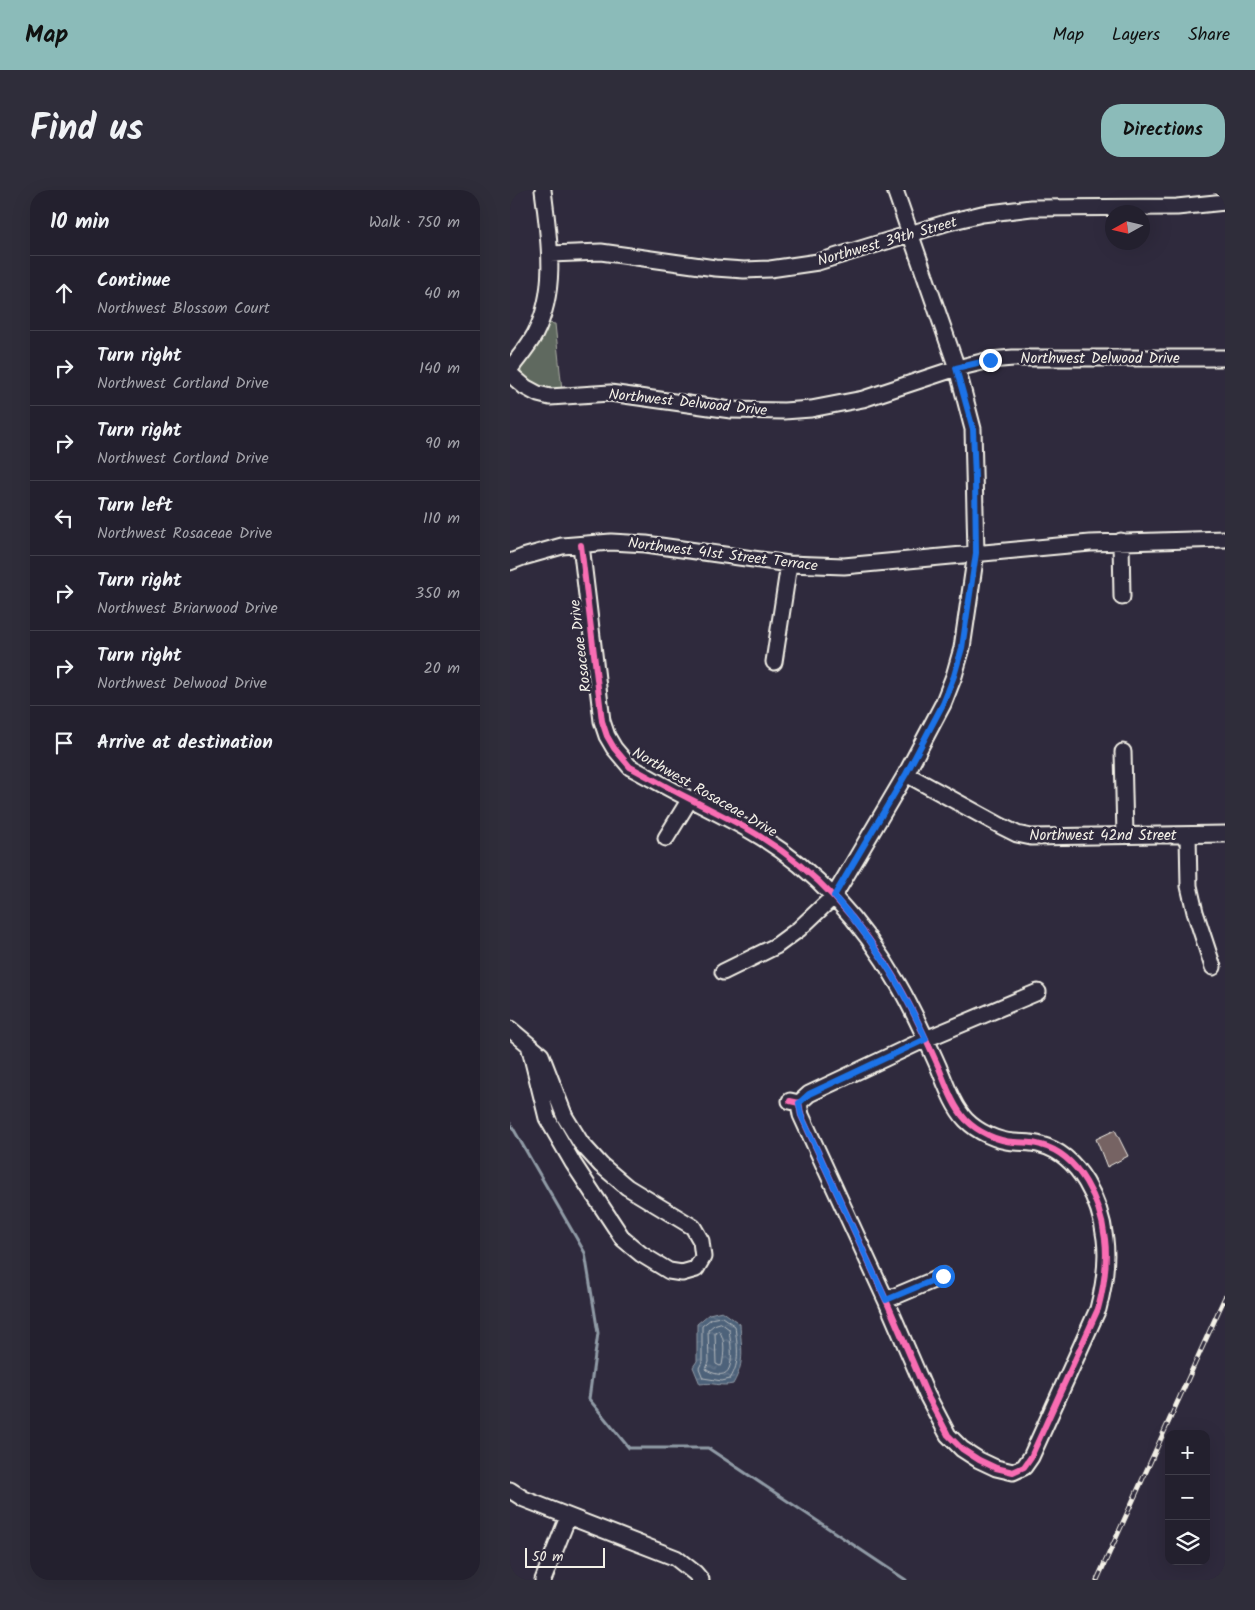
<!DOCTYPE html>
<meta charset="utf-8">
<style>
:root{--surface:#23202e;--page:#2f2d3a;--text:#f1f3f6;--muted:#a3a3aa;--line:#403e4a;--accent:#8bbbb9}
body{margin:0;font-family:Kalam,sans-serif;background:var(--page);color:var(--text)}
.controls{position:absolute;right:15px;bottom:15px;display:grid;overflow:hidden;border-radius:10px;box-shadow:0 5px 20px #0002}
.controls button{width:45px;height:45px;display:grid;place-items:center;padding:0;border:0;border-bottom:1px solid var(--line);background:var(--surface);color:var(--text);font:25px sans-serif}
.compass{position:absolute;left:595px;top:15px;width:45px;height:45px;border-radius:50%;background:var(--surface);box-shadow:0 5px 20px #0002;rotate:262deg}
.scale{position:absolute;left:15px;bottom:12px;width:80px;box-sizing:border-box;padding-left:5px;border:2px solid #f4f1e8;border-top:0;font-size:14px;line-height:18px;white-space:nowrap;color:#f4f1e8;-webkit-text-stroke:4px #2f2a3d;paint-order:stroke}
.stop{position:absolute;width:15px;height:15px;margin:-11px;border:4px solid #1a73e8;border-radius:50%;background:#fff}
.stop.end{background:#1a73e8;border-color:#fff;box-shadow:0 1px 5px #0008}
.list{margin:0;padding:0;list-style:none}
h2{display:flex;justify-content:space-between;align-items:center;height:65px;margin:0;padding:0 20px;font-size:21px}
h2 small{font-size:16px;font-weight:400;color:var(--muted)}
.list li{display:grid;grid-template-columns:32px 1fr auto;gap:15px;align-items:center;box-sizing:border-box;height:75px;padding:0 20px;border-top:1px solid var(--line)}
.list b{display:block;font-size:19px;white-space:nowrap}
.list p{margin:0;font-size:16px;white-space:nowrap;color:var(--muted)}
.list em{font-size:16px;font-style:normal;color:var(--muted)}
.icon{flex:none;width:28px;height:28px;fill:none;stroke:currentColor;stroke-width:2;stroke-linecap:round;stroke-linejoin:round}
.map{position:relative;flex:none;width:715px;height:1390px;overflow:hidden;border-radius:20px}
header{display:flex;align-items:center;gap:30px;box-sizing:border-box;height:70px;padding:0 25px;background:var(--accent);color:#111}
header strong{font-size:24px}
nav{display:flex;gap:28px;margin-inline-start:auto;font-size:18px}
.intro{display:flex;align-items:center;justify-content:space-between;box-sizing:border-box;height:120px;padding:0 30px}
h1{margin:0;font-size:35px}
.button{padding:12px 22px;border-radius:20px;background:var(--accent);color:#111;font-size:18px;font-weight:700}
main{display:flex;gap:30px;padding:0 30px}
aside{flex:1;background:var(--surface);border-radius:20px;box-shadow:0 5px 20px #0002}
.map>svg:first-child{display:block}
.grass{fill:#5f695e;stroke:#aaada3}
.water{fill:url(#water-ripples);stroke:#909ba6}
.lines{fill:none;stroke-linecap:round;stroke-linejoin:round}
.shore{stroke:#b2b8bc;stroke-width:1}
.stream{stroke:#909ba6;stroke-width:3}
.building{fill:#766363;stroke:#f4f1e8}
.minor-casing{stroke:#f4f1e8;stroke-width:19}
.minor{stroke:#2f2a3d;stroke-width:15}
.rail-casing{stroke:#f4f1e8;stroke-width:5}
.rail{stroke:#2f2a3d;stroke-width:3;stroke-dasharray:9;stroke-linecap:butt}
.cycleway-casing{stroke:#2f2a3d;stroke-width:9}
.cycleway{stroke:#f96db3;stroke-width:6}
.route{stroke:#1a73e8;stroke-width:6}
.labels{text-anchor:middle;stroke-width:5;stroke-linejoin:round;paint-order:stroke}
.street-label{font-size:15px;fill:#f4f1e8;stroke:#2f2a3d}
</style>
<header>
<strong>Map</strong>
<nav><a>Map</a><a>Layers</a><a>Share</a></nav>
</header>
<div class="intro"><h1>Find us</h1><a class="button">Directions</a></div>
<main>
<aside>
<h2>10 min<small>Walk · 750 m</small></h2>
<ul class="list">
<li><svg class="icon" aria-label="ahead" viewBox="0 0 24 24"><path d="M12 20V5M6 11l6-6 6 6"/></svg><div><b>Continue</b><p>Northwest Blossom Court</p></div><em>40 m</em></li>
<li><svg class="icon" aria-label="right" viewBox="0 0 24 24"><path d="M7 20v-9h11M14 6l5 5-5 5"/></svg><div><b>Turn right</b><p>Northwest Cortland Drive</p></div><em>140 m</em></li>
<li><svg class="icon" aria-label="right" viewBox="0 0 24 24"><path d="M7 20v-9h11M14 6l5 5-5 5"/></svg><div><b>Turn right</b><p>Northwest Cortland Drive</p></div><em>90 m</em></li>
<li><svg class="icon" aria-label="left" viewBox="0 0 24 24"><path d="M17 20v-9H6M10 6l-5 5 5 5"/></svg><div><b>Turn left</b><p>Northwest Rosaceae Drive</p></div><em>110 m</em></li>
<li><svg class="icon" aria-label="right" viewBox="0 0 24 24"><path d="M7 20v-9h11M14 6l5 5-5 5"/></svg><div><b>Turn right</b><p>Northwest Briarwood Drive</p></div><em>350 m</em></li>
<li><svg class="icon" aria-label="right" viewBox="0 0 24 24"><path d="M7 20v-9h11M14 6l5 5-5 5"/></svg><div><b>Turn right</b><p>Northwest Delwood Drive</p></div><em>20 m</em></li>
<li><svg class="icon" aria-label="arrive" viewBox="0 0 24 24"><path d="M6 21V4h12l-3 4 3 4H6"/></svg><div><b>Arrive at destination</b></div></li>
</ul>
</aside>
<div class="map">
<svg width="715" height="1390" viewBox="0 0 715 1390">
<defs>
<pattern id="water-ripples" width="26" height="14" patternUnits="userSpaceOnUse" patternTransform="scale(1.25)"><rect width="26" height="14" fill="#4e627a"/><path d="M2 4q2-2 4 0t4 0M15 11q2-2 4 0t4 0" fill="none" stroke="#68798d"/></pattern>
</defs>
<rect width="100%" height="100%" fill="#2f2a3d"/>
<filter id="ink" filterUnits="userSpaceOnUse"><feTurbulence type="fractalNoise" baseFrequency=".02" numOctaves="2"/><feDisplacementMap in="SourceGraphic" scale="10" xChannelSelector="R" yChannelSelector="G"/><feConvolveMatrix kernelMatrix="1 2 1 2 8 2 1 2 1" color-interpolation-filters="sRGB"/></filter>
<g filter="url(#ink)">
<path class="grass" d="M 37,133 L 45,134 L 52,200 C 32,200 27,196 11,185 L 11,178 L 33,146 Z"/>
<path class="water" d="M 212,1121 L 230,1134 C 231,1158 236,1171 223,1194 C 210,1197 203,1192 190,1194 L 183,1177 L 187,1171 L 187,1134 L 199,1124 Z"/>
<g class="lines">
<path class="shore" d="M 212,1127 L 225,1136 C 227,1155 231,1172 220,1189 L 212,1191 L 193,1188 L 189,1178 L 192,1172 L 192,1136 L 201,1129 Z
M 211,1133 L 219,1139 C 220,1150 228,1189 207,1184 C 203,1183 199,1182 196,1179 L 199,1172 L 198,1140 L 204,1135 Z
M 209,1141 C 216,1149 214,1165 212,1175 L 210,1176 L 206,1174 L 205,1143 Z"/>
<path class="stream" d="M 0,933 L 75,1063 L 88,1143 L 79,1209 L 119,1258 L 198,1258 L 396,1390"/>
</g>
<path class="building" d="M 605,940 L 618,966 L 597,977 L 586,949 Z"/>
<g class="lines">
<g class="minor-casing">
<path id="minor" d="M 40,64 L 91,62 L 205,78 L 234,80 L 260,79 L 308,72 L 439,32 L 472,24 L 521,18 L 667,17 L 715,12
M 0,179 C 8,168 18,157 25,144 C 48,99 39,49 33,0
M 0,184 L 15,197 L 28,204 L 40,207 L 100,203 L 221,220 L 274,221 L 301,219 L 353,209 L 447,178 L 480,170 L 503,168 L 715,168
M 611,351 L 612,407
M 71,355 L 92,531 L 97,546 L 104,558 L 120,577 C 141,588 161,600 182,610 C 205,622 229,633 251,647 C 309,683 354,735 388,794 C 404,821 416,849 429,878 C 436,895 443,916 456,930 C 468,942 487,951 504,952 C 514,953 522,952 531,955 C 570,965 591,1013 595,1049 C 598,1073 594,1096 588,1119 L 521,1267 L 514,1277 L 503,1282 L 486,1278 L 469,1270 L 452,1259 L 438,1245 L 417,1205 L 376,1110 L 291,925 L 289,913 L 280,911
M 0,372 L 13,367 L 52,356 L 101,352 L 136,354 L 279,374 L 334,376 L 580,353 L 715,349
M 264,472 L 279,374
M 613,562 L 615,645
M 396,584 L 491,636 L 507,644 L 521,647 L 715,644
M 678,645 L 679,696 L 685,722 L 703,777
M 156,648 L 180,609
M 213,782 L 266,756 L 289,739 L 324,706 L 396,584 L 433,514 L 444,486 L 452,458 L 466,363 L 463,239 L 447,178 L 385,0
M 0,839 L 31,865 L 55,927 L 71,953 L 91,975 L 117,997 L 183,1037 L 191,1051 L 193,1067 L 186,1079 L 172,1083 L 159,1081 L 131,1064 L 113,1049 L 63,973 L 37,928 L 19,855
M 289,913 L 299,904 L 416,849 L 528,802
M 376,1110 L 433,1086
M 0,1300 L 14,1309 L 166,1368 L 185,1383 L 191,1390
M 33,1390 L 58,1327"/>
</g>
<use href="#minor" class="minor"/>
<g class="rail-casing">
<path id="rail" d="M 587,1390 L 715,1107"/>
</g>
<use href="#rail" class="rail"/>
<g class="cycleway-casing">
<path id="cycleway" d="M 71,355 L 92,531 L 97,546 L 104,558 L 120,577 C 141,588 161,600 182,610 C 205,622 229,633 251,647 C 309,683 354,735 388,794 C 404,821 416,849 429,878 C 436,895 443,916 456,930 C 468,942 487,951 504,952 C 514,953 522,952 531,955 C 570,965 591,1013 595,1049 C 598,1073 594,1096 588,1119 L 521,1267 L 514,1277 L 503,1282 L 486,1278 L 469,1270 L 452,1259 L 438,1245 L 417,1205 L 376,1110 L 291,925 L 289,913 L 280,911"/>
</g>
<use href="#cycleway" class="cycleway"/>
</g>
</g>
<g class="lines" filter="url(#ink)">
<path class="route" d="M 433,1086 L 376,1110 L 291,925 L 289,913 L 299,904 L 416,849 C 392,796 362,749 324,706 L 396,584 L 433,514 L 444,486 L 452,458 L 466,363 L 465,288 L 463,239 L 446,178 L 480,170"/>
</g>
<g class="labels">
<g class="street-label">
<text transform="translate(377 51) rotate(-16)" y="5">Northwest 39th Street</text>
<text x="590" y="173">Northwest Delwood Drive</text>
<text transform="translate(178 212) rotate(6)" y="5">Northwest Delwood Drive</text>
<text transform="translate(213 364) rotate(7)" y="5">Northwest 41st Street Terrace</text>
<text transform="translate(70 456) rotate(-97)" y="5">Rosaceae Drive</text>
<text transform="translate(195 602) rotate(30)" y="5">Northwest Rosaceae Drive</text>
<text x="593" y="650">Northwest 42nd Street</text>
</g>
</g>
</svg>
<div class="controls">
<button>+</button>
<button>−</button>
<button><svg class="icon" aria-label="layers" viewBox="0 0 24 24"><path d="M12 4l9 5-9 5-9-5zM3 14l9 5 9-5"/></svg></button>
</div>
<svg class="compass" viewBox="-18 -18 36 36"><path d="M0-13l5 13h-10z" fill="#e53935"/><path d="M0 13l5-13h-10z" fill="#a3a3aa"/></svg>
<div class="scale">50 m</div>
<div class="stop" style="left:433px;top:1086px"></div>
<div class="stop end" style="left:480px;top:170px"></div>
</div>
</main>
